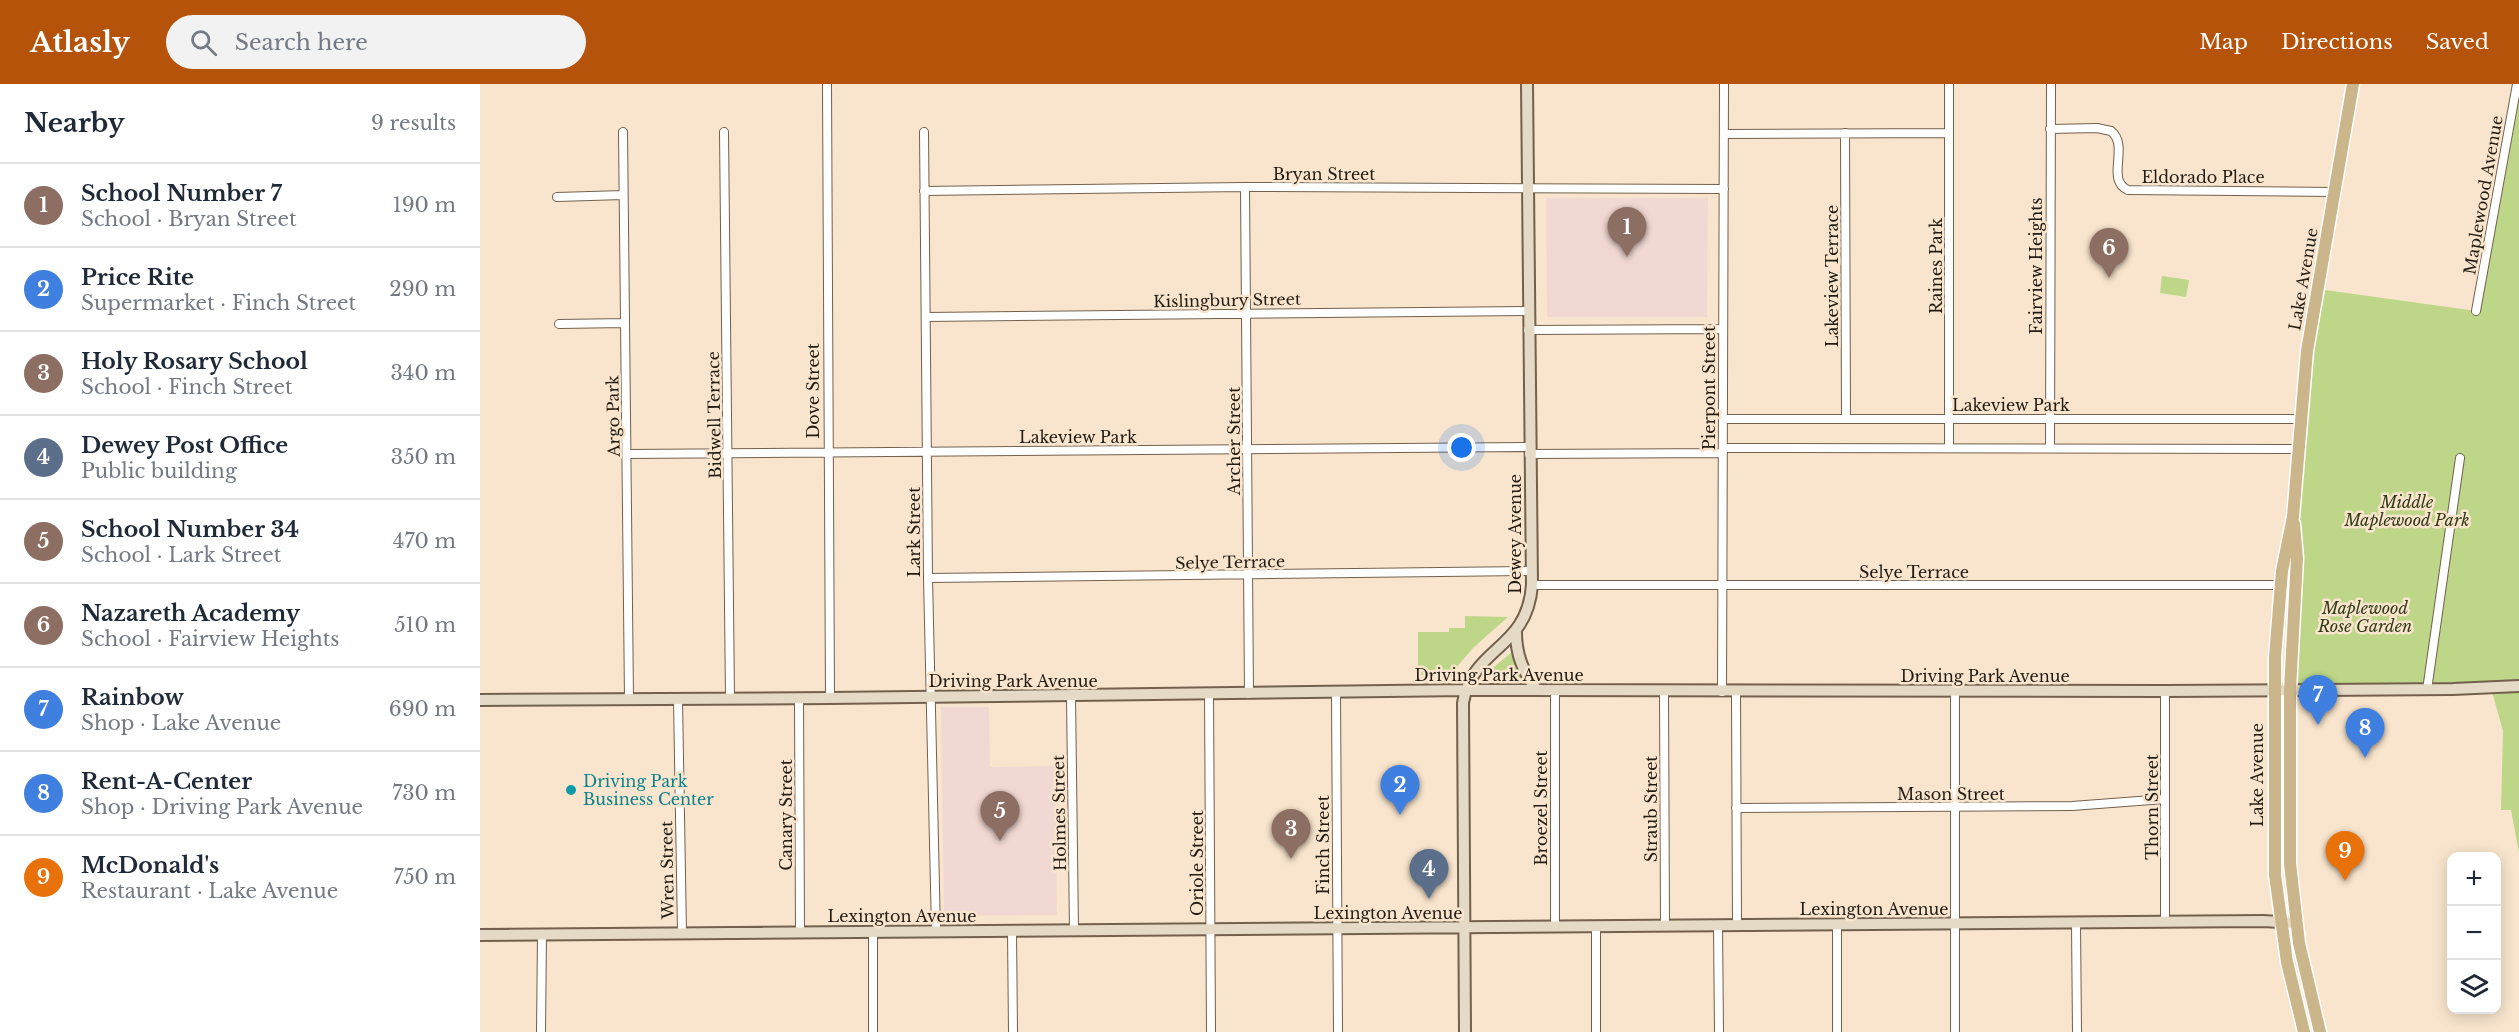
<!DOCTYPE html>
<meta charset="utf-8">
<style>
:root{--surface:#fff;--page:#f2f2f3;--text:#1f2937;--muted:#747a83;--line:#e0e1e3;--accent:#b45309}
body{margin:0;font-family:"Libre Baskerville",serif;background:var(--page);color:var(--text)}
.controls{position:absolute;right:18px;bottom:18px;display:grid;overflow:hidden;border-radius:12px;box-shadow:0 3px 15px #0003}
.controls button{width:54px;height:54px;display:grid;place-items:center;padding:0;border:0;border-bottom:2px solid var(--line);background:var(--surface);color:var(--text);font:30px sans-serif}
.you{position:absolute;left:982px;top:364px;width:21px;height:21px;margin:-15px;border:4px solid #fff;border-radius:50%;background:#1a73e8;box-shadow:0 0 0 9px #1a73e833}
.badge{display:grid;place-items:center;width:39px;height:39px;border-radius:50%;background:var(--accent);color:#fff;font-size:20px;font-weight:700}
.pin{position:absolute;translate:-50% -50px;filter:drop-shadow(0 2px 3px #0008)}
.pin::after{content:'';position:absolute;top:32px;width:21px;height:18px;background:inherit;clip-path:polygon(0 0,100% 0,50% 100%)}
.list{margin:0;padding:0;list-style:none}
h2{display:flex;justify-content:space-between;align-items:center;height:78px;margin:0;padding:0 24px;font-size:26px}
h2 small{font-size:20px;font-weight:400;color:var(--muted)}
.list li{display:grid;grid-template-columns:39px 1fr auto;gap:18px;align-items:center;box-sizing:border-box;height:84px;padding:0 24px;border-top:2px solid var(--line)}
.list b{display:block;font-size:22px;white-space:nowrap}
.list p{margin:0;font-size:20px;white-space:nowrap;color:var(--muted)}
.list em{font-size:20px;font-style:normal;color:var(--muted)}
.icon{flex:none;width:33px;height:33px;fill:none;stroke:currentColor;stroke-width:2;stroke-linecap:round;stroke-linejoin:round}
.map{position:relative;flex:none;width:2039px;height:948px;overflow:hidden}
header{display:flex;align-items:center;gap:36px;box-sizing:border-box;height:84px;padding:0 30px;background:var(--accent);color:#fff}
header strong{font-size:28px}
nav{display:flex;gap:33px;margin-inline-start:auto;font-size:21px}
.search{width:420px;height:54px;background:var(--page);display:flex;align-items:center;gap:15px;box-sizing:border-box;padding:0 21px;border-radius:33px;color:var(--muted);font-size:22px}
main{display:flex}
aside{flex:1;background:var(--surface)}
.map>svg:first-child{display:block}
.education{fill:#f2d8d2}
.green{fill:#bdd688}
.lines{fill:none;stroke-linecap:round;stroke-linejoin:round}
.street-casing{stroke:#73614d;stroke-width:10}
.secondary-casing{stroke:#73614d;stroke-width:14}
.primary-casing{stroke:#fff;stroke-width:15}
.street{stroke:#fff;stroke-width:8}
.secondary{stroke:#e5dac5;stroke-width:10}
.primary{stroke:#cbb68b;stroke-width:12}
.culture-dot{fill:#0f9aa8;stroke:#f9e5cd;stroke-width:2}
.labels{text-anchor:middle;stroke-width:5;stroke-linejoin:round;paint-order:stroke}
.street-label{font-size:16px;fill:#231c13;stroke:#f9e5cd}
.park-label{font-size:16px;font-style:italic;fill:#313c17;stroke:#f9e5cd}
.culture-label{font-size:16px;fill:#0d838f;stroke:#f9e5cd;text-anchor:start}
</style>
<header>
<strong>Atlasly</strong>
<div class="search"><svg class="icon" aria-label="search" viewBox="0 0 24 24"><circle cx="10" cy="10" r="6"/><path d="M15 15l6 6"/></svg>Search here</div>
<nav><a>Map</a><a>Directions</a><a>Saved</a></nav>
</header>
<main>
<aside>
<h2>Nearby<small>9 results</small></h2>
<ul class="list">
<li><span class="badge" style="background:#8d6e63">1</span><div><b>School Number 7</b><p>School · Bryan Street</p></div><em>190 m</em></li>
<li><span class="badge" style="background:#3f7fe0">2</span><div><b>Price Rite</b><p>Supermarket · Finch Street</p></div><em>290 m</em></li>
<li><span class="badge" style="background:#8d6e63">3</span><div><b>Holy Rosary School</b><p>School · Finch Street</p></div><em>340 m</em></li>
<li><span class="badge" style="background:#5c6f8a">4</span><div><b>Dewey Post Office</b><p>Public building</p></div><em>350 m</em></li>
<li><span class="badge" style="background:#8d6e63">5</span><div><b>School Number 34</b><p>School · Lark Street</p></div><em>470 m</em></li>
<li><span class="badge" style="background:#8d6e63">6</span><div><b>Nazareth Academy</b><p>School · Fairview Heights</p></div><em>510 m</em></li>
<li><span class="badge" style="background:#3f7fe0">7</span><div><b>Rainbow</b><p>Shop · Lake Avenue</p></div><em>690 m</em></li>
<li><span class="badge" style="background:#3f7fe0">8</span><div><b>Rent-A-Center</b><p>Shop · Driving Park Avenue</p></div><em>730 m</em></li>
<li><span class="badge" style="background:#e8710a">9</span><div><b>McDonald's</b><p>Restaurant · Lake Avenue</p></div><em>750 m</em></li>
</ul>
</aside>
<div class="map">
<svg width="2039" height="948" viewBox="0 0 2039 948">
<rect width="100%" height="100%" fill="#f9e5cd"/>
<path class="education" d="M 1066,114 L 1228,114 L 1227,233 L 1067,233 Z
M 461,623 L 509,623 L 510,683 L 576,682 L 577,831 L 464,832 Z"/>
<path class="green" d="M 2039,0 L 2039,769 L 2031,726 L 2021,726 L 2023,647 L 2011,604 L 1810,606 L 1816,461 L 1838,205 L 1996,227 Z
M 1682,192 L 1709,196 L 1706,213 L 1680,209 Z
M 985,532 L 1028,533 L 993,564 L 975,585 L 958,591 L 938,591 L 938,548 L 969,548 L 969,544 L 985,544 Z
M 1032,568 L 1044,597 L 1019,598 L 1019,592 L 1008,588 Z"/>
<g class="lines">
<g class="street-casing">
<path id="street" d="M 347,0 L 350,614
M 1469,0 L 1469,364
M 1570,45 L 1617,44 L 1631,47 C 1650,62 1625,96 1648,106 L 1854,108
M 143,48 L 149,615
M 244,48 L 250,615
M 444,48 L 448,494 L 456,847
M 1365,49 L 1366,335
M 1244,50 L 1469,49
M 765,103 L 769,610
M 444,107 L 765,103 L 1244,105
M 77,113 L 143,111
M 1996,227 L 2037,0
M 446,233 L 1047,227
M 79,240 L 145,239
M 1048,246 L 1243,245
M 1243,335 L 1820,335
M 1243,364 L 1818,365
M 1570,364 L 1571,0
M 147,370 L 1049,363
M 1049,370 L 1243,369
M 448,494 L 1052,487
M 1052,501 L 1805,501
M 1947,606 L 1980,374
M 1475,607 L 1475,948
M 1184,608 L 1185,842
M 1242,608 L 1244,0
M 1256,608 L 1257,841
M 856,609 L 858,948
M 729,610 L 731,948
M 591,612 L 594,846
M 198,615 L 202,849
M 319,615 L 320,848
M 1256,724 L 1592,722 L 1685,715
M 1685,838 L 1685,607
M 1596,839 L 1597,948
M 1357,840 L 1357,948
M 1238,841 L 1239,948
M 1075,842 L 1075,606
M 1116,842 L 1116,948
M 532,847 L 533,948
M 61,948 L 62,850
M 393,948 L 393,848"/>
</g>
<g class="secondary-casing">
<path id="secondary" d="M 1036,548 C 1036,571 1043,588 1057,606
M 0,616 L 350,614 L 985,606 L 1685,607 L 1973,605 L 2039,602
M 0,851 L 1783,837 L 1816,839
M 985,948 L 983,619 C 993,561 1047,567 1052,501 L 1047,0"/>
</g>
<g class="primary-casing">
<path id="primary" d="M 1814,440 L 1817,474 L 1810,606 L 1810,779 L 1819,859 L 1840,948
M 1824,948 L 1807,878 L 1795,791 L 1795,573 L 1802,487 L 1813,433 L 1827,267 L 1873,0"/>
</g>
<use href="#street" class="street"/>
<use href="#secondary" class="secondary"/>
<use href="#primary" class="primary"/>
</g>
<circle class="culture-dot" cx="91" cy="706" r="6"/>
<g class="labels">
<g class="street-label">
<text x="844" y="96">Bryan Street</text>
<text x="1723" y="99">Eldorado Place</text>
<text transform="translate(2003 111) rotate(-80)" y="6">Maplewood Avenue</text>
<text transform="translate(1456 182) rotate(-90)" y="6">Raines Park</text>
<text transform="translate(1556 182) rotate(-90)" y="6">Fairview Heights</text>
<text transform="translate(1352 192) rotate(-90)" y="6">Lakeview Terrace</text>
<text transform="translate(1823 195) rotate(-80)" y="6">Lake Avenue</text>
<text transform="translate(747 216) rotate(-1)" y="6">Kislingbury Street</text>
<text transform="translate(1229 304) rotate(-90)" y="6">Pierpont Street</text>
<text transform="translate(333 307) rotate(-90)" y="6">Dove Street</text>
<text x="1531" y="327">Lakeview Park</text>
<text transform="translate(234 331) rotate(-91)" y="6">Bidwell Terrace</text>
<text transform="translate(133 332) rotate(-91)" y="6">Argo Park</text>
<text x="598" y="359">Lakeview Park</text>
<text transform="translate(754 357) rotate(-90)" y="6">Archer Street</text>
<text transform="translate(434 448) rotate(-90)" y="6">Lark Street</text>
<text transform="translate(1035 450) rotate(-90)" y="6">Dewey Avenue</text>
<text transform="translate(750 478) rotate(-1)" y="6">Selye Terrace</text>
<text x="1434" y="494">Selye Terrace</text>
<text x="1019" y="597">Driving Park Avenue</text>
<text x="1505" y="598">Driving Park Avenue</text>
<text x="533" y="603">Driving Park Avenue</text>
<text transform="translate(1777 691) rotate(-90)" y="6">Lake Avenue</text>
<text x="1471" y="716">Mason Street</text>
<text transform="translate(1672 723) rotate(-90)" y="6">Thorn Street</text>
<text transform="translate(1061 724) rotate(-90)" y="6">Broezel Street</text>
<text transform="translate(1171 725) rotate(-90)" y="6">Straub Street</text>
<text transform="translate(579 729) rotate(-91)" y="6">Holmes Street</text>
<text transform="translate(306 731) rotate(-90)" y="6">Canary Street</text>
<text transform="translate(843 761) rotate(-90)" y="6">Finch Street</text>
<text transform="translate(717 779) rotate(-90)" y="6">Oriole Street</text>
<text transform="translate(187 786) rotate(-91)" y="6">Wren Street</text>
<text x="1394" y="831">Lexington Avenue</text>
<text x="908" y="835">Lexington Avenue</text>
<text x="422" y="838">Lexington Avenue</text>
</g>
<g class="park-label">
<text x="1927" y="424">Middle<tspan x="1927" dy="18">Maplewood Park</tspan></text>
<text x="1885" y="530">Maplewood<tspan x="1885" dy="18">Rose Garden</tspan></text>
</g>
<g class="culture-label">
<text x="103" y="703">Driving Park<tspan x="103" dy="18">Business Center</tspan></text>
</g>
</g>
</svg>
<div class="controls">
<button>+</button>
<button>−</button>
<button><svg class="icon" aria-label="layers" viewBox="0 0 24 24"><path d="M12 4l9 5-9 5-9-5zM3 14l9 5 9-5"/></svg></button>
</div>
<div class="you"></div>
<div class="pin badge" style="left:1147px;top:173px;background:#8d6e63">1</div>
<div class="pin badge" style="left:920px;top:731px;background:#3f7fe0">2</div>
<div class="pin badge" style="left:811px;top:775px;background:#8d6e63">3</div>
<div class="pin badge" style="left:949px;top:815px;background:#5c6f8a">4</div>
<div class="pin badge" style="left:520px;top:757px;background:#8d6e63">5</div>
<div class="pin badge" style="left:1629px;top:194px;background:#8d6e63">6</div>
<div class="pin badge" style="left:1838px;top:641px;background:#3f7fe0">7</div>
<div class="pin badge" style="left:1885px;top:674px;background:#3f7fe0">8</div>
<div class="pin badge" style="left:1865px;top:797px;background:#e8710a">9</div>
</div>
</main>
